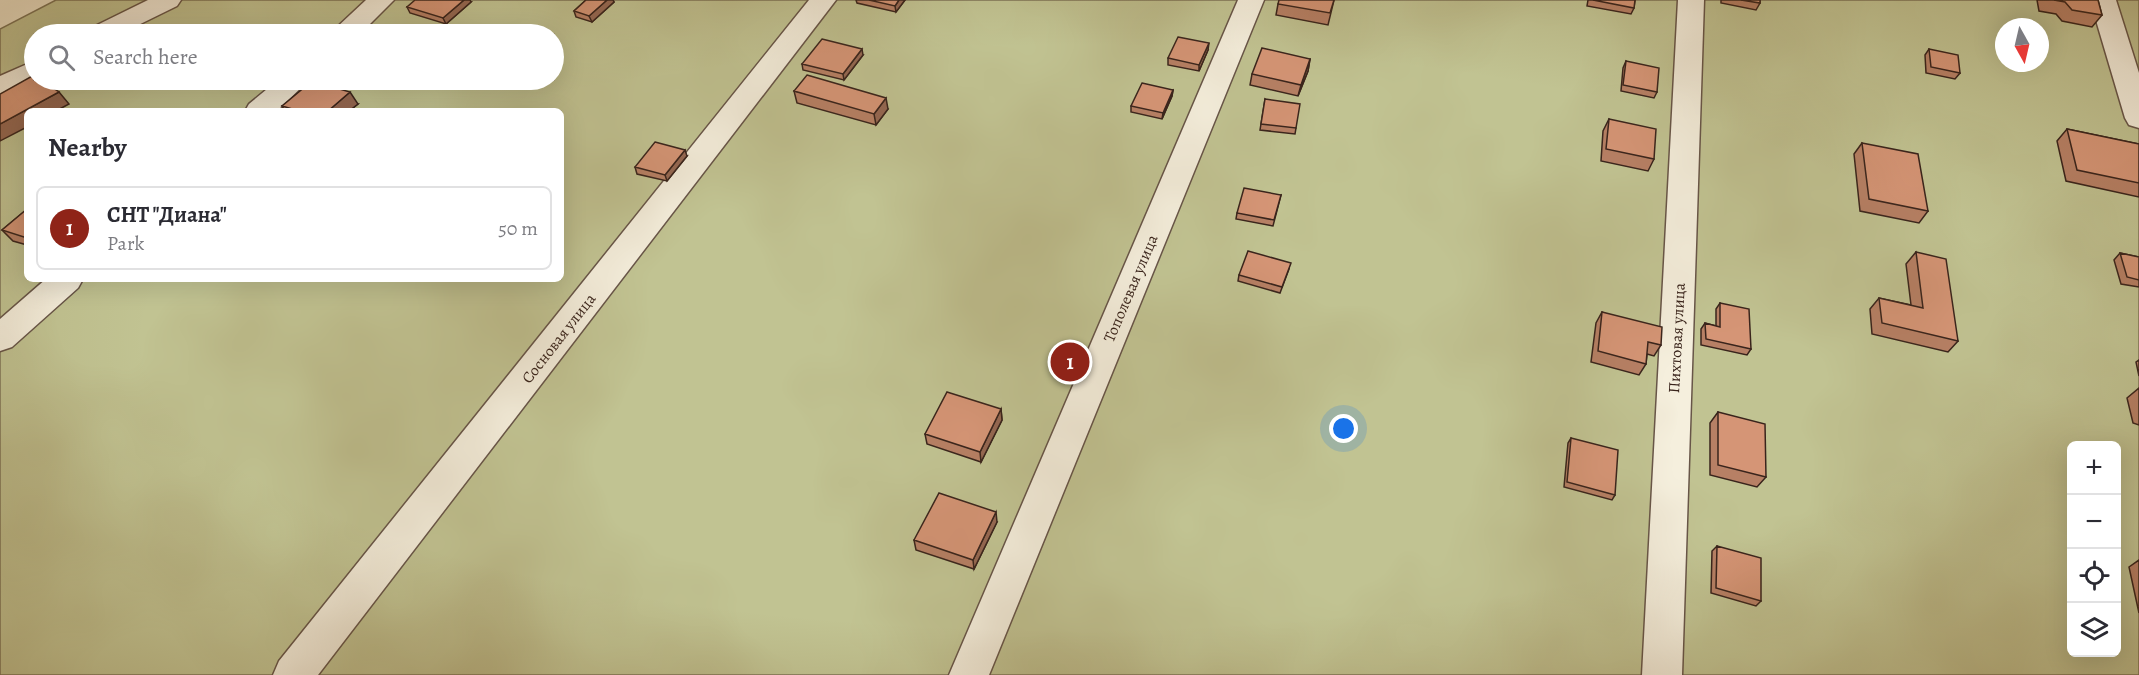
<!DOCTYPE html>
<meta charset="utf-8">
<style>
:root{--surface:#fff;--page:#f2f2f3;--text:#2b2b33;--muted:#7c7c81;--line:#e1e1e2;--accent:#8f2418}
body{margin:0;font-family:Alegreya,serif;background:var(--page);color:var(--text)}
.controls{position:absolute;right:18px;bottom:18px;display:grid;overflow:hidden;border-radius:9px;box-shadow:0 6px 24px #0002}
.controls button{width:54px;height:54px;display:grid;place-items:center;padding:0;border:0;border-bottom:2px solid var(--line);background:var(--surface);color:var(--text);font:30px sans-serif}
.compass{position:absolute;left:1995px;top:18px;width:54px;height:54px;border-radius:50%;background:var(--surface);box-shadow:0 6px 24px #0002;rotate:172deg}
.you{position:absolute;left:1344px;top:429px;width:21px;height:21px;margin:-15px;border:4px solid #fff;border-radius:50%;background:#1a73e8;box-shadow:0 0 0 9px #1a73e833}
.badge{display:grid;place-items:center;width:39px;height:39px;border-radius:50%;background:var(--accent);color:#fff;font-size:20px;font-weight:700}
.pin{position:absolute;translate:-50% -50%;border:3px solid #fff;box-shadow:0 2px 6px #0006}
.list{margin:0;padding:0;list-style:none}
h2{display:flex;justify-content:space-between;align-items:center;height:78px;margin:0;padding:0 24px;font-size:26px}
h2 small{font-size:20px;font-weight:400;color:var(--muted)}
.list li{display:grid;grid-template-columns:39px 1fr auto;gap:18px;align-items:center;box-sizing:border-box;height:84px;margin:0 12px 12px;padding:0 12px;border:2px solid var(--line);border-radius:9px}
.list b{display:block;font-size:22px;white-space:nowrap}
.list p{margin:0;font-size:20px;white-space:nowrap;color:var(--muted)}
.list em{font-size:20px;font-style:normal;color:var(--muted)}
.icon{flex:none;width:33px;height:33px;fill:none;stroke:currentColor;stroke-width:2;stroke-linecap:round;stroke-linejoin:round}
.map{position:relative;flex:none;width:2139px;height:675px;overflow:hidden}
.search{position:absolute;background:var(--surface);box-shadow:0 6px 24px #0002;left:24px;top:24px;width:540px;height:66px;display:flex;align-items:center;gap:15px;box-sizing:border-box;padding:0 21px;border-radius:33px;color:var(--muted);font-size:22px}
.panel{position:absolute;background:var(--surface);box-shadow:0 6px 24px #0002;left:24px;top:108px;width:540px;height:174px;border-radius:9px}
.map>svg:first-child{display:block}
.green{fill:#c1c392;stroke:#7d7457;stroke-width:1.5;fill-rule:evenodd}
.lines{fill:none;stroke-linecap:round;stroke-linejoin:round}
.minor-casing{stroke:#675548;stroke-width:3}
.minor{fill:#f5efdd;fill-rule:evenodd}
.wall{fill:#b78065;stroke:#39241c;stroke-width:1.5}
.shaded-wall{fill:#956853;stroke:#39241c;stroke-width:1.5}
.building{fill:#d59576;stroke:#39241c;stroke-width:1.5}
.labels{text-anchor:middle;stroke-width:4.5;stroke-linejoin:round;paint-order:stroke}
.street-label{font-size:16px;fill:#39241c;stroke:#f5efdd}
</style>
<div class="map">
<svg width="2139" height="675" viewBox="0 0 2139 675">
<rect width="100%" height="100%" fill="#f0e7cb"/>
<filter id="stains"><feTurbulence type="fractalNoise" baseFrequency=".00333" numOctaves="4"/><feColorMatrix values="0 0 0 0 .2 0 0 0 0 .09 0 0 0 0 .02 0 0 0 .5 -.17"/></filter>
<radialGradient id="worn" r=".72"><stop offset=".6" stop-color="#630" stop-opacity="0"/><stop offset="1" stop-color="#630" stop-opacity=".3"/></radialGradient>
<path class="green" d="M 56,0 L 2139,0 L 2139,675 L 0,675 L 0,29 ZM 2004,27 L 2040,27 L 2040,63 L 2004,63 ZM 34,34 L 554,34 L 554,80 L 34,80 ZM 27,111 L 561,111 L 561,279 L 27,279 ZM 2072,446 L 2116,446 L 2116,652 L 2072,652 Z"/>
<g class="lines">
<g class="minor-casing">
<path id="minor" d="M 148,0 L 181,0 L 177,6 L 120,34 L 87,34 L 91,28 Z
M 366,0 L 394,0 L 360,34 L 332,34 L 336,28 Z
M 809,0 L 836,0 L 318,675 L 273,675 L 279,661 Z
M 1238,0 L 1264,0 L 989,675 L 949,675 Z
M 1678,0 L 1704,0 L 1682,675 L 1642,675 Z
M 2090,0 L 2116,0 L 2139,73 L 2139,128 L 2129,125 L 2125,118 Z
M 34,61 L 34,80 L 38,80 L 0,97 L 0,76 Z
M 278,80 L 309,80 L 277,111 L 245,111 L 249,104 Z
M 46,279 L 83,279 L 78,288 L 12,347 L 0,351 L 0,319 Z"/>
</g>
<use href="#minor" class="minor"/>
</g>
<path class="wall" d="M 586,0 L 613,0 L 614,2 L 592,22 L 576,17 L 574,11 Z
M 856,0 L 905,0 L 896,12 L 857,3 Z
M 1334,0 L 1328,25 L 1276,15 L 1278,4 Z
M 1588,0 L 1635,0 L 1634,8 L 1631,14 L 1587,6 Z
M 1721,0 L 1760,0 L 1760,3 L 1756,10 L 1721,3 Z
M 2037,0 L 2098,0 L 2102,15 L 2092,27 L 2062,21 L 2056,14 L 2039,11 Z
M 471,2 L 446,24 L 410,13 L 407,7 Z
M 1929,49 L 1960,73 L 1955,79 L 1926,73 L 1925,55 Z
M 1208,50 L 1199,71 L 1168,65 L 1168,58 Z
M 863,55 L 844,80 L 803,70 L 802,64 Z
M 1310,59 L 1308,71 L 1298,96 L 1250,85 L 1252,74 Z
M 1626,61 L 1657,92 L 1654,98 L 1621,91 L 1623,68 Z
M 1173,90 L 1172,96 L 1162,119 L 1131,112 L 1131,106 Z
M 794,91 L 888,109 L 876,125 L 797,103 Z
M 1265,99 L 1296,128 L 1295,134 L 1260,130 Z
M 358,104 L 349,111 L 285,111 L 282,106 Z
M 1609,119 L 1654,159 L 1648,171 L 1601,161 L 1603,131 Z
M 2067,129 L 2139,144 L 2139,197 L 2066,181 L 2057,141 Z
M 1862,143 L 1928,211 L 1919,223 L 1860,211 L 1854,154 Z
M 687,156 L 667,181 L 637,174 L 635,167 Z
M 1281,195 L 1273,226 L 1236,219 L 1237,213 Z
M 27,209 L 27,245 L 13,241 L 2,230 Z
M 1916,252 L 1958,341 L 1948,352 L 1872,334 L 1870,309 L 1879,298 L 1911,305 L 1906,264 Z
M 2120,253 L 2139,257 L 2139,287 L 2121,284 L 2114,260 Z
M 1289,269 L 1280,293 L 1238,281 L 1239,275 Z
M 1720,303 L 1751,349 L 1747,355 L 1701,345 L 1701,329 L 1705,323 L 1716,326 L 1716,309 Z
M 1602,312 L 1661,345 L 1654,356 L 1647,354 L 1646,364 L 1639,375 L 1591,362 L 1596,323 Z
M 2139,360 L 2139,376 L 2136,362 Z
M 2139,388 L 2139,425 L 2133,423 L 2127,398 Z
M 1001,409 L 1002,420 L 981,462 L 927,444 L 925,434 Z
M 1718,412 L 1766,477 L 1757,487 L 1710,475 L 1710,423 Z
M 1571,438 L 1615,495 L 1612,500 L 1564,487 L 1568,443 Z
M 997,522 L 974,569 L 916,550 L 914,540 Z
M 1717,546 L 1761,601 L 1756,606 L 1711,593 L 1712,551 Z
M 2139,560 L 2139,613 L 2129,567 Z"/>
<path class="shaded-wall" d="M 464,0 L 470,0 L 471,2 L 446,24 L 443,18 Z
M 607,0 L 613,0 L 614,2 L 592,22 L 589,16 Z
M 899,0 L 905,0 L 896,12 L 895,6 Z
M 1209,43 L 1208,50 L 1199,71 L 1199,65 Z
M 862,49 L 863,55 L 844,80 L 843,74 Z
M 1310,59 L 1308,71 L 1298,96 L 1301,85 Z
M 1173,90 L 1172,96 L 1162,119 L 1163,113 Z
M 59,92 L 69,104 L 56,111 L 27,111 L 27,127 L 0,141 L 0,124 Z
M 350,92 L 358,104 L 349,111 L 328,111 Z
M 886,98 L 888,109 L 876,125 L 874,114 Z
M 685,150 L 687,156 L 667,181 L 665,175 Z
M 1001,409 L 1002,420 L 981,462 L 980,452 Z
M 996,512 L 997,522 L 974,569 L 973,560 Z"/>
<path class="building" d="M 415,0 L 464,0 L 443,18 L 407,7 Z
M 586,0 L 607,0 L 589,16 L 574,11 Z
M 869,0 L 899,0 L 895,6 Z
M 1279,0 L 1334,0 L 1330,13 L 1278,4 Z
M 1593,0 L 1635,0 L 1634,8 Z
M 1741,0 L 1760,0 L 1760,3 Z
M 2054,0 L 2098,0 L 2102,15 L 2072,10 L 2065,2 Z
M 260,31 L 272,34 L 257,34 Z
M 1178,37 L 1209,43 L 1199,65 L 1168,58 Z
M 822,39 L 862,49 L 843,74 L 802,64 Z
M 1262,48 L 1310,59 L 1301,85 L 1252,74 Z
M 1929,49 L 1958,55 L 1960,73 L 1931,67 Z
M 1626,61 L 1659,68 L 1657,92 L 1623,85 Z
M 34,75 L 34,80 L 41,80 L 59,92 L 0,124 L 0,94 Z
M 807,75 L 886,98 L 874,114 L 794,91 Z
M 312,81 L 350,92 L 328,111 L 299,111 L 282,106 Z
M 1142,83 L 1173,90 L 1163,113 L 1131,106 Z
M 1265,99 L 1300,104 L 1296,128 L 1261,124 Z
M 1609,119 L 1656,129 L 1654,159 L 1606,149 Z
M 2067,129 L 2139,144 L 2139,183 L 2077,170 Z
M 655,142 L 685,150 L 665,175 L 635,167 Z
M 1862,143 L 1918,154 L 1928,211 L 1869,199 Z
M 1244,188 L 1281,195 L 1274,220 L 1237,213 Z
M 27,209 L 27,238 L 2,230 Z
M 1248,251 L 1291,263 L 1282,287 L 1239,275 Z
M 1916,252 L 1946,259 L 1958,341 L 1882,323 L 1879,298 L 1923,308 Z
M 2120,253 L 2139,257 L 2139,280 L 2127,277 Z
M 1720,303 L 1749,309 L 1751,349 L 1706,339 L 1705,323 L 1720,327 Z
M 1602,312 L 1662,327 L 1661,345 L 1648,342 L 1646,364 L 1598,351 Z
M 947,392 L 1001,409 L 980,452 L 925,434 Z
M 1718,412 L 1765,424 L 1766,477 L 1718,465 Z
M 1571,438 L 1618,450 L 1615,495 L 1567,482 Z
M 939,493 L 996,512 L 973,560 L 914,540 Z
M 1717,546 L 1761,558 L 1761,601 L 1716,588 Z"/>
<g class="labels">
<g class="street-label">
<text transform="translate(1130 288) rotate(-67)" y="6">Тополевая улица</text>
<text transform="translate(558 338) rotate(-52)" y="6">Сосновая улица</text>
<text transform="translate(1676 338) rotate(-87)" y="6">Пихтовая улица</text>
</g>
</g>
<rect width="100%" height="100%" filter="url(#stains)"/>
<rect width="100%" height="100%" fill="url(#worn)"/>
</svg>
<div class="controls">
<button>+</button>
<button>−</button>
<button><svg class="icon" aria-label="locate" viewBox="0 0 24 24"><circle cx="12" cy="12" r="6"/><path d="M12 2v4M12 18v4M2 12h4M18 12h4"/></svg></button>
<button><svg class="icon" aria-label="layers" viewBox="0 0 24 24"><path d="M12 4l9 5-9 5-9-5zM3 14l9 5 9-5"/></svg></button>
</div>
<svg class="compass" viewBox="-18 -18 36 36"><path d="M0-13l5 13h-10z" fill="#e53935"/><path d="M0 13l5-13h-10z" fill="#7c7c81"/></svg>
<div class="you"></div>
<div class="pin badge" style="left:1070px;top:362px">1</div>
<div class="search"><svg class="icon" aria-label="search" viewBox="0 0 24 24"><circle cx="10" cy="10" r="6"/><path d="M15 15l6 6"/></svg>Search here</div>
<section class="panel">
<h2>Nearby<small></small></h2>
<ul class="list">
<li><span class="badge">1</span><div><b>СНТ &quot;Диана&quot;</b><p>Park</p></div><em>50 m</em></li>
</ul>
</section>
</div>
